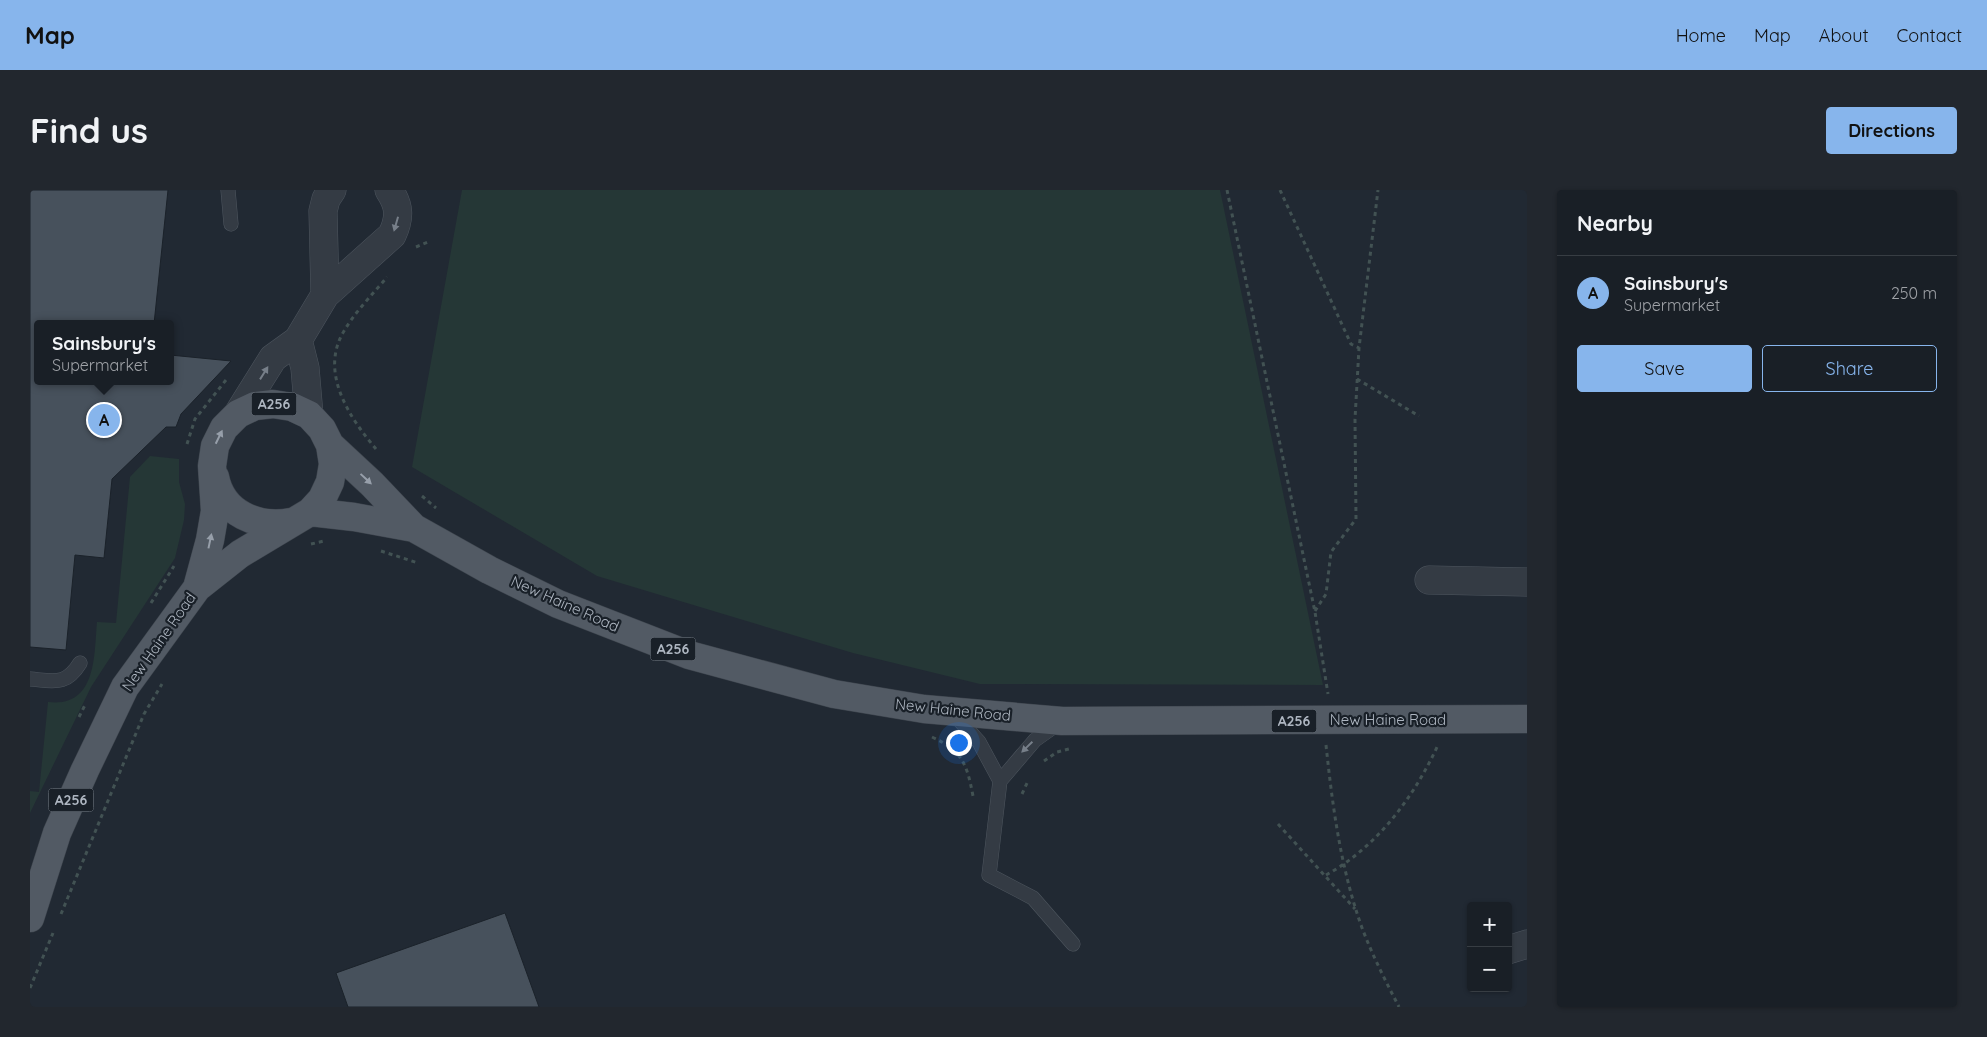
<!DOCTYPE html>
<meta charset="utf-8">
<style>
:root{--surface:#191f26;--page:#22272e;--text:#f1f3f6;--muted:#9fa2a7;--line:#373d43;--accent:#87b5ec}
body{margin:0;font-family:Quicksand,sans-serif;background:var(--page);color:var(--text)}
.controls{position:absolute;right:15px;bottom:15px;display:grid;overflow:hidden;border-radius:5px;box-shadow:0 1px 4px #0004}
.controls button{width:45px;height:45px;display:grid;place-items:center;padding:0;border:0;border-bottom:1px solid var(--line);background:var(--surface);color:var(--text);font:25px sans-serif}
.you{position:absolute;left:928px;top:552px;width:18px;height:18px;margin:-12px;border:4px solid #fff;border-radius:50%;background:#1a73e8;box-shadow:0 0 0 8px #1a73e833}
.badge{display:grid;place-items:center;width:32px;height:32px;border-radius:50%;background:var(--accent);color:#111;font-size:16px;font-weight:700}
.pin{position:absolute;translate:-50% -50%;border:2px solid #fff;box-shadow:0 1px 5px #0006}
.popup{position:absolute;left:4px;top:130px;width:140px;height:65px;box-sizing:border-box;display:grid;place-content:center;border-radius:5px;background:var(--surface);filter:drop-shadow(0 1px 4px #0005);font-size:16px;white-space:nowrap;color:var(--muted)}
.popup b{font-size:19px;color:var(--text)}
.popup::after{content:'';position:absolute;left:50%;top:100%;margin-left:-10px;border:10px solid transparent;border-top-color:var(--surface)}
.list{margin:0;padding:0;list-style:none}
h2{display:flex;justify-content:space-between;align-items:center;height:65px;margin:0;padding:0 20px;font-size:21px}
h2 small{font-size:16px;font-weight:400;color:var(--muted)}
.list li{display:grid;grid-template-columns:32px 1fr auto;gap:15px;align-items:center;box-sizing:border-box;height:75px;padding:0 20px;border-top:1px solid var(--line)}
.list b{display:block;font-size:19px;white-space:nowrap}
.list p{margin:0;font-size:16px;white-space:nowrap;color:var(--muted)}
.list em{font-size:16px;font-style:normal;color:var(--muted)}
.actions{display:flex;gap:10px;padding:15px 20px}
.actions a{flex:1;padding:11px 0;border:1px solid var(--accent);border-radius:5px;text-align:center;font-size:18px;color:var(--accent)}
.actions .main{background:var(--accent);color:#111}
.map{position:relative;flex:none;width:1497px;height:817px;overflow:hidden;border-radius:5px}
header{display:flex;align-items:center;gap:30px;box-sizing:border-box;height:70px;padding:0 25px;background:var(--accent);color:#111}
header strong{font-size:24px}
nav{display:flex;gap:28px;margin-inline-start:auto;font-size:18px}
.intro{display:flex;align-items:center;justify-content:space-between;box-sizing:border-box;height:120px;padding:0 30px}
h1{margin:0;font-size:35px}
.button{padding:12px 22px;border-radius:5px;background:var(--accent);color:#111;font-size:18px;font-weight:700}
main{display:flex;gap:30px;padding:0 30px}
aside{flex:1;background:var(--surface);border-radius:5px;box-shadow:0 1px 4px #0004}
.map>svg:first-child{display:block}
.green{fill:#253736}
.building{fill:#47515c;stroke:#1b222a}
.lines{fill:none;stroke-linecap:round;stroke-linejoin:round}
.lane-casing{stroke:#4e565f;stroke-width:15}
.street-casing{stroke:#4e565f;stroke-width:29}
.primary-casing{stroke:#3d444d;stroke-width:29}
.path{stroke:#425253;stroke-width:3;stroke-dasharray:4 4;stroke-linecap:butt}
.lane{stroke:#343b44;stroke-width:14}
.street{stroke:#343b44;stroke-width:28}
.primary{stroke:#525a64;stroke-width:28}
.oneway{fill:#777f89}
.oneway2{fill:#979faa}
.labels{text-anchor:middle;stroke-width:4.5;stroke-linejoin:round;paint-order:stroke}
.shield{fill:#192028;stroke:#818993;stroke-width:1}
.shield-label{font-size:14px;font-weight:bold;fill:#aeb6c1}
.street-label{font-size:15px;fill:#aeb6c1;stroke:#192028}
</style>
<header>
<strong>Map</strong>
<nav><a>Home</a><a>Map</a><a>About</a><a>Contact</a></nav>
</header>
<div class="intro"><h1>Find us</h1><a class="button">Directions</a></div>
<main>
<div class="map">
<svg width="1497" height="817" viewBox="0 0 1497 817">
<rect width="100%" height="100%" fill="#212933"/>
<path class="green" d="M 432,0 L 1190,0 L 1293,495 L 950,494 L 823,463 L 567,386 L 382,277 Z
M 120,266 L 149,269 L 149,292 L 155,314 L 154,330 L 145,368 L 61,497 L 0,623 L 0,601 L 9,602 L 18,512 C 67,518 64,465 67,432 L 86,433 L 100,287 Z"/>
<path class="building" d="M 0,0 L 138,0 L 124,134 L 8,134 L 8,191 L 140,191 L 140,165 L 201,171 L 151,224 L 146,237 L 136,237 L 82,289 L 74,368 L 45,365 L 36,460 L 0,457 Z
M 475,723 L 509,817 L 318,817 L 306,783 Z"/>
<g class="lines">
<g class="lane-casing">
<path id="lane" d="M 198,0 L 201,34
M 0,489 C 24,491 36,496 50,473
M 923,523 L 949,552 L 970,591 L 959,685 L 1003,708 L 1043,754
M 970,591 L 1005,550 L 1029,533"/>
</g>
<g class="street-casing">
<path id="street" d="M 295,105 L 293,21 L 296,9 L 302,0
M 268,150 L 275,178 L 279,225
M 208,224 L 243,168 L 268,150 L 295,105 L 362,45 C 370,28 370,16 359,0
M 1399,390 L 1497,392
M 1478,760 L 1497,754"/>
</g>
<g class="primary-casing">
<path id="primary" d="M 300,255 L 342,294 L 384,338 L 459,380 L 528,414 L 659,465 L 804,504 L 894,519 L 1032,531 L 1497,529
M 185,287 C 192,324 228,338 261,332
M 280,322 L 324,327 L 384,338
M 0,728 L 27,643 L 55,580 L 95,497 L 167,398 L 210,364 L 280,322 L 292,309 L 300,292 L 303,274 L 300,255 L 292,239 L 279,225 L 262,217 L 243,214 L 225,216 L 208,224 L 194,238 L 185,256 L 182,276 L 185,321 L 180,350 L 167,398"/>
</g>
<path class="path" d="M 1197,0 L 1285,422 L 1298,504
M 1250,0 L 1321,154 L 1329,158
M 386,57 L 398,52
M 1327,189 L 1389,226
M 157,254 L 165,229 L 196,190
M 346,259 C 319,227 289,182 314,141 C 325,122 343,104 357,87
M 392,306 L 406,318
M 281,354 L 294,351
M 351,361 L 388,373
M 121,413 L 144,376
M 1285,421 L 1296,404 L 1301,362 L 1326,329 L 1325,229 L 1329,158 L 1348,0
M 49,527 L 55,515
M 902,547 C 933,561 937,575 943,606
M 1296,555 C 1302,611 1309,666 1326,720 C 1336,753 1353,786 1369,817
M 1014,571 L 1027,562 L 1039,559
M 992,604 L 998,591
M 1248,634 L 1325,719
M 1296,685 C 1347,657 1384,607 1408,555
M 31,724 L 114,524 L 132,494
M 0,798 L 23,743"/>
<use href="#lane" class="lane"/>
<use href="#street" class="street"/>
<use href="#primary" class="primary"/>
</g>
<defs><path id="oneway-solid" d="M-6-.8H1V-3.2L6.5 0L1 3.2V.8H-6Z" transform="scale(1.25)"/></defs>
<g class="oneway">
<use href="#oneway-solid" transform="translate(366 34) rotate(106)"/>
<use href="#oneway-solid" transform="translate(234 183) rotate(-58)"/>
<use href="#oneway-solid" transform="translate(997 557) rotate(136)"/>
</g>
<g class="oneway2">
<use href="#oneway-solid" transform="translate(189 247) rotate(-64)"/>
<use href="#oneway-solid" transform="translate(336 289) rotate(43)"/>
<use href="#oneway-solid" transform="translate(180 351) rotate(-78)"/>
</g>
<g class="labels">
<g class="shield">
<rect x="221.5" y="202.5" width="45" height="23" rx="4"/>
<rect x="620.5" y="447.5" width="45" height="23" rx="4"/>
<rect x="1241.5" y="519.5" width="45" height="23" rx="4"/>
<rect x="18.5" y="598.5" width="45" height="23" rx="4"/>
</g>
<g class="shield-label">
<text x="244" y="219">A256</text>
<text x="643" y="464">A256</text>
<text x="1264" y="536">A256</text>
<text x="41" y="615">A256</text>
</g>
<g class="street-label">
<text transform="translate(535 414) rotate(24)" y="5">New Haine Road</text>
<text transform="translate(129 452) rotate(-55)" y="5">New Haine Road</text>
<text transform="translate(923 520) rotate(6)" y="5">New Haine Road</text>
<text x="1358" y="535">New Haine Road</text>
</g>
</g>
</svg>
<div class="controls">
<button>+</button>
<button>−</button>
</div>
<div class="you"></div>
<div class="pin badge" style="left:74px;top:230px">A</div>
<div class="popup"><b>Sainsbury's</b>Supermarket</div>
</div>
<aside>
<h2>Nearby<small></small></h2>
<ul class="list">
<li><span class="badge">A</span><div><b>Sainsbury's</b><p>Supermarket</p></div><em>250 m</em></li>
</ul>
<div class="actions"><a class="main">Save</a><a>Share</a></div>
</aside>
</main>
